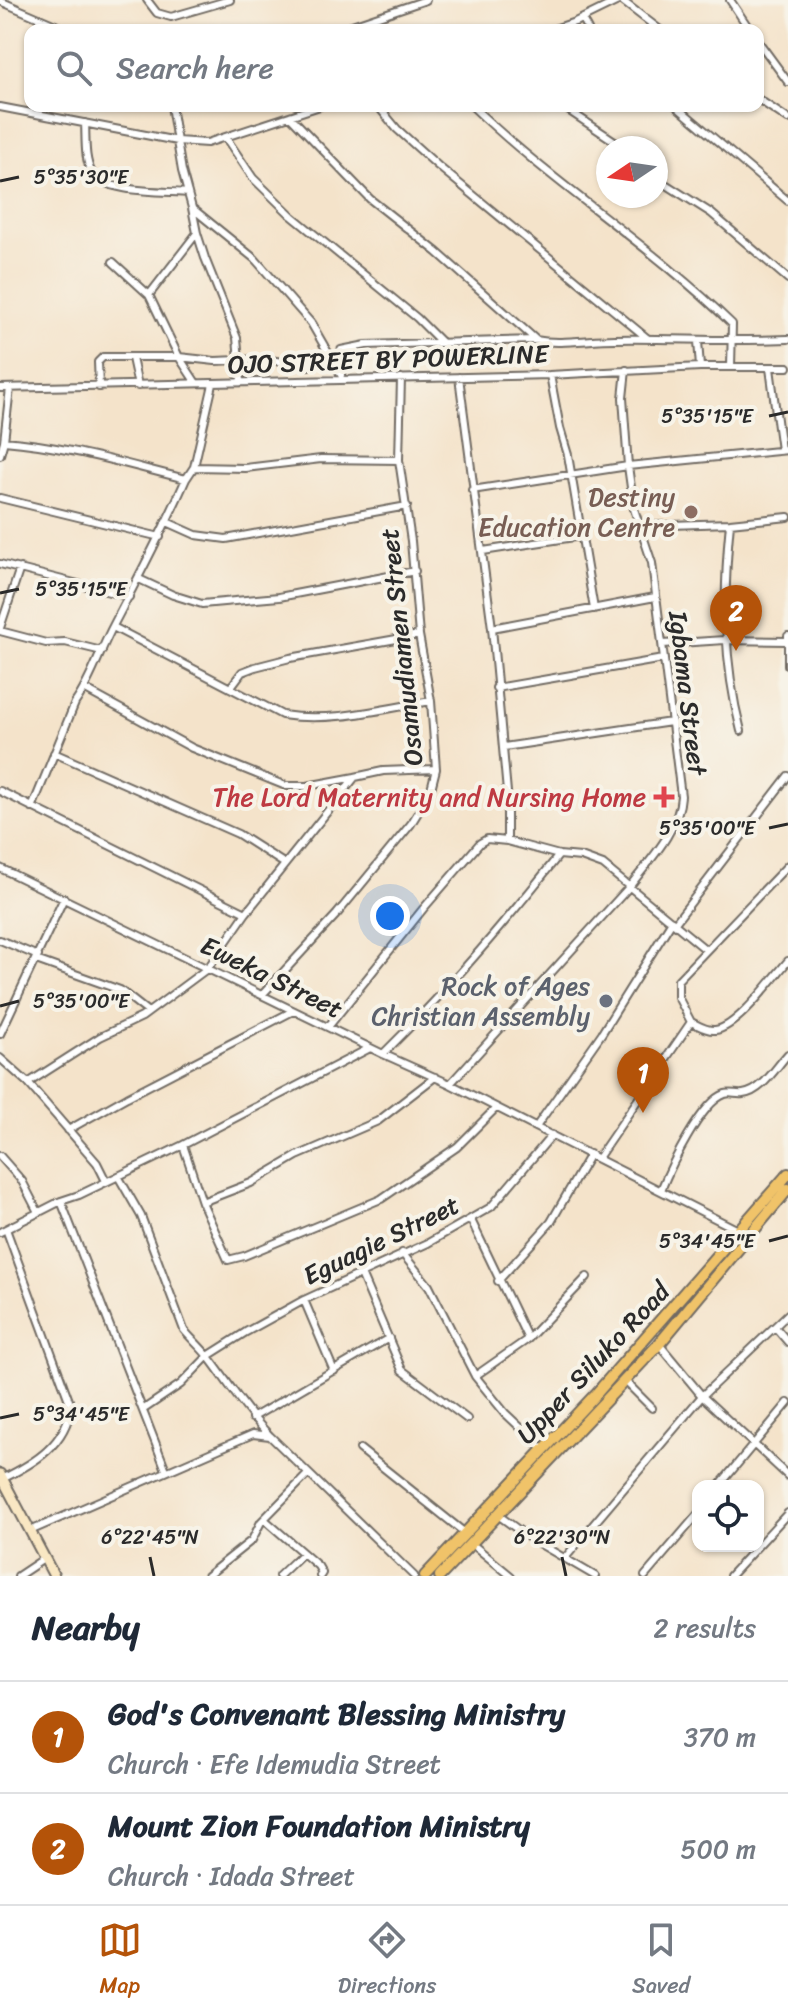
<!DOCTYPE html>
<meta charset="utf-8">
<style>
:root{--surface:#fff;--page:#f6f6f7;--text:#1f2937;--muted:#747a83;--line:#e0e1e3;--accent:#b45309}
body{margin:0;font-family:Sriracha,sans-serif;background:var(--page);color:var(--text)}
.controls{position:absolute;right:24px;bottom:24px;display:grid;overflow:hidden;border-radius:16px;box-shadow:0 2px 6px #0004}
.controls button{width:72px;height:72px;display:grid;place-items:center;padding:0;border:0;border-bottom:2px solid var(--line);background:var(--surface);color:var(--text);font:40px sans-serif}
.compass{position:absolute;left:596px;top:136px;width:72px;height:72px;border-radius:50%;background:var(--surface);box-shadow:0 2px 6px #0004;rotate:257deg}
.you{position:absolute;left:390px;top:916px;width:28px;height:28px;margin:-20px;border:6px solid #fff;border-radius:50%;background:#1a73e8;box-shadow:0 0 0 12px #1a73e833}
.badge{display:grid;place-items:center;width:52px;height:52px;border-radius:50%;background:var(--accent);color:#fff;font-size:26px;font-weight:700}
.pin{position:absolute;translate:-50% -66px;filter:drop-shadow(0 2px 4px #0008)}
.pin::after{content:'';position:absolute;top:42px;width:28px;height:24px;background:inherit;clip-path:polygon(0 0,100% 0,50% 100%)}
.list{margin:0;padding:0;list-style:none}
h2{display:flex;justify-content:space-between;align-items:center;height:104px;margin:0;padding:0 32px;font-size:34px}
h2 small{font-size:26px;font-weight:400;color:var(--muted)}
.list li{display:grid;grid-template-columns:52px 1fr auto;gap:24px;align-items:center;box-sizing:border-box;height:112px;padding:0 32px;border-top:2px solid var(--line)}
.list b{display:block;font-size:30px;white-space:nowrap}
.list p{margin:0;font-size:26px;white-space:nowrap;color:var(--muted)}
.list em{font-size:26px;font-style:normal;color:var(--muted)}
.icon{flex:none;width:44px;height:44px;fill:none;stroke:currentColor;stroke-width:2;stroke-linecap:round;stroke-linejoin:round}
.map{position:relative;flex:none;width:788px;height:1576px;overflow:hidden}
.search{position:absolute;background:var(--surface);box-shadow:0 2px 6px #0004;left:24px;right:24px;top:24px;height:88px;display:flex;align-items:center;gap:20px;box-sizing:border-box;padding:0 28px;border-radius:16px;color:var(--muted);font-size:30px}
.sheet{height:328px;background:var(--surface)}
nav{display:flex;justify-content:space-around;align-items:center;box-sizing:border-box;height:112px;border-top:2px solid var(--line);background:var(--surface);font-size:22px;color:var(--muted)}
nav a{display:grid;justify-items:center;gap:4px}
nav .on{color:var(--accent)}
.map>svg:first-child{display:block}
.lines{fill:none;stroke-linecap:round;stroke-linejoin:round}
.street-casing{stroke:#716b63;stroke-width:10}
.secondary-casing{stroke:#716b63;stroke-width:13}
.primary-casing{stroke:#716b63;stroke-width:14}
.street{stroke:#fff;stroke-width:6}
.secondary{stroke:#f9e7c3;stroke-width:9}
.primary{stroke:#f0c369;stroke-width:10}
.ticks{fill:none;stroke:#2b2b2b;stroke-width:3}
.education-dot{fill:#8d6e63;stroke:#f7f3e8;stroke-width:3}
.health-dot{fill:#e0444e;stroke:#f7f3e8;stroke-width:3}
.worship-dot{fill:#6b7280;stroke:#f7f3e8;stroke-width:3}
.labels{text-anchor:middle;stroke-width:8;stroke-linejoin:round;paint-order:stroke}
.street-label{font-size:26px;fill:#2b2b2b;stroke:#f7f3e8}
.education-label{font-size:26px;fill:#785e54;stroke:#f7f3e8;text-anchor:end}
.health-label{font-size:26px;fill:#be3a42;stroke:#f7f3e8;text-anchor:end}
.worship-label{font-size:26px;fill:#5b616d;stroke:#f7f3e8;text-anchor:end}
.ticks-label{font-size:20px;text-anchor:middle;fill:#2b2b2b;stroke:#f7f3e8;stroke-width:8;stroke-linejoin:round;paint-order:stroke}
</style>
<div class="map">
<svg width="788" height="1576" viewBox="0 0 788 1576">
<rect width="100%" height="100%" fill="#f7f3e8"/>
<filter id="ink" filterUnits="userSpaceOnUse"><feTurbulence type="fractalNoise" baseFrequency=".0125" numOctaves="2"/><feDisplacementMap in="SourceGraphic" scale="16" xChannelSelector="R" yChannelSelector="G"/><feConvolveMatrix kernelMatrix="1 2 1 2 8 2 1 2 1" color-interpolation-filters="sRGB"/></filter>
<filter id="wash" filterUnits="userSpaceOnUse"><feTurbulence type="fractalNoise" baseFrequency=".006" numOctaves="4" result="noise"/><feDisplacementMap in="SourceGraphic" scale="32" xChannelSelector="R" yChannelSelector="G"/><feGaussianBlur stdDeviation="1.8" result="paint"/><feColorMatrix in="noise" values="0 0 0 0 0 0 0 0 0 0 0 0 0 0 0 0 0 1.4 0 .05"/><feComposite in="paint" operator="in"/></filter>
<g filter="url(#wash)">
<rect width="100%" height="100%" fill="#f4e3ca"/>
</g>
<g filter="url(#ink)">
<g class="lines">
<g class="street-casing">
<path id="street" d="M 147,0 L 157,13 L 171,17 L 230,0
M 621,0 L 660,30
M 730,0 L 750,30
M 0,1 L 67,30
M 582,19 L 588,30
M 337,30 L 426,0
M 551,30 L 575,22 L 620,0
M 758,41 L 788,82
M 758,99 L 788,119
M 171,106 L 182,171 L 192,208 L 255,259 L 311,323 L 341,375
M 378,106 L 397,129 L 438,166 L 647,338
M 472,106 C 554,185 651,245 732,324 L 731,367
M 562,106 L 625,148
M 676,106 L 788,201
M 0,107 L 177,141 L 207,143 L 320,106
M 290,116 L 370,199 L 437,252 L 535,339
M 85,123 C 86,139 84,159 92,173 C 104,193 165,191 188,193
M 226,138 L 253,178 L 292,216 L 417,318 L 442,343
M 656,178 L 711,213 L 788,279
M 192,208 L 197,233 L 205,258 L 237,338 L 241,381
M 113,262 L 149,295 L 179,357 L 196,383
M 149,295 L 197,233
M 698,341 L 700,367
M 132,358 L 138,386
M 770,368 L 781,450
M 341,374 C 345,366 337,358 341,350 L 366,345 L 535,340 C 561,345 588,339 615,339 C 673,338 730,342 788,339
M 550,375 L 560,428 L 568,455 L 594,609
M 459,377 L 492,628 L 507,792 L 507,841
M 99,387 L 98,362 L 103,357 L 179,357 L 215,361 L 263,359 L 309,366 L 327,355
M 0,388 L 549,375 L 700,367 L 788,367
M 4,441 C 67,446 125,464 186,479
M 0,455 L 4,441 L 10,388
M 194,467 L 245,468 L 321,459 L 399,460
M 472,490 L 628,466 L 788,450
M 0,498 L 160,537
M 167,522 L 196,535 L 226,539 L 407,506
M 730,523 C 723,593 723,662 741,731
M 641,526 L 730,523 L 788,517
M 483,551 L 581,536
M 0,564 L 129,597
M 139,579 L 173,595 L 202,604 L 279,597 L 415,571
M 113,627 L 282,715 C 331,723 382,709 431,701
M 0,628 L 20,568
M 492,628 L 655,597
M 0,631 L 46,643 L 65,642 L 102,651
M 788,636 L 788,665
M 663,644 L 725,640 L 787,641
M 230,688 L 242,672 L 255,667 L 290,658 L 419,635
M 496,688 L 663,659
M 84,689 L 192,748 L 286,786 L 307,786 L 355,777
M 504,747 L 671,722
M 54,753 L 238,834 L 285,864
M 0,791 L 246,913
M 32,808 L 75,703 C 92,679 100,650 114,624 C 139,576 164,529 186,479 L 194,467 L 213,384
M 0,868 L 383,1054 L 450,1084 L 740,1231
M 675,923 L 788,776
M 0,940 L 38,956
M 36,960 L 120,990 L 148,1012
M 262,995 L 337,914 L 411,824 L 430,793 L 436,769 L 431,701 L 419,635 L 411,541 L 399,460 L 401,378
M 691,1022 C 698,1025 706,1031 715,1030 C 737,1028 773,978 788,961
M 328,1027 L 423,909 L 480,843 L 487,839 L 507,841 L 559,855 L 581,857 L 603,865 L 705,949
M 0,1034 L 64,898
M 383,1054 C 448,990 502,927 559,855
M 0,1058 L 28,1083 L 97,1163 L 106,1181
M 28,1083 L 100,1037 L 142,1017 L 208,968 L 246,913 L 355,777 L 383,771 L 436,769
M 450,1084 L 630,886 C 650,860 679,830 681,796 L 652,563 L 634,509 L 628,466 L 623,398 L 626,370
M 536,1127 L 602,1033 L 672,921
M 68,1130 L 127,1097 L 293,1011
M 183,1145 L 202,1202 L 228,1260 L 244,1256 L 381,1199 L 457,1147 L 496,1108
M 0,1156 L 22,1181 L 38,1212
M 598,1158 L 691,1022 L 678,997 L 678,980 L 788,865
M 118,1176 L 141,1216 L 184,1330 C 192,1340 202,1348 210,1359 C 230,1385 246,1412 270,1436
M 661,1190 C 670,1168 701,1102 725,1094 C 730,1092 737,1095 743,1094 C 762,1092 776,1067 788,1054
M 61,1201 L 166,1470
M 202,1202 L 251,1183 L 297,1156 L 378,1121 L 435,1077
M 471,1220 L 528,1339
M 0,1232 L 61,1201 L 79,1195 L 183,1145 L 370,1048
M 402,1253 L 429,1286 L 475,1376 L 505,1413 L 543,1449
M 361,1274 L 402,1370 L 467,1419
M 498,1281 L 551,1222 L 590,1154
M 304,1300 L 334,1371
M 775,1327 L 788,1342
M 659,1344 L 702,1396 L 788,1476
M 475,1376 L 528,1339 L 587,1277
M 624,1380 L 652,1408
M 144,1409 L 181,1384 L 208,1356 L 246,1332 L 304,1300 L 428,1243 L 491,1207 L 552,1135
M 252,1418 L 389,1338
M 360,1449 L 465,1533
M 2,1479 C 35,1463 66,1444 71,1406 L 6,1229
M 719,1486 L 788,1403
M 498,1515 L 528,1537 L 595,1576
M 264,1519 L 318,1566 L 322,1573 L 320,1576
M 30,1531 L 253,1434 L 270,1436 L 414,1576
M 472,1544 L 511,1576
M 565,1558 L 702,1396 L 788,1314
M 18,1576 L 45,1558
M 207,1576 L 252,1540 L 261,1522 L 307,1475
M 279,1576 L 303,1553
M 645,1576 L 698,1514
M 730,1576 L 788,1513"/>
</g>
<g class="secondary-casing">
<path id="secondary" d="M 0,1474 L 54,1576"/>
</g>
<g class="primary-casing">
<path id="primary" d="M 425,1576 L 596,1394 L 788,1174
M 440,1576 L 659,1344 L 788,1189"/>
</g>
<use href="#street" class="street"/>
<use href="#secondary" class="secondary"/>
<use href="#primary" class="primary"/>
</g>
</g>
<path class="ticks" d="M 0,181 L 19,177M 769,416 L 788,412M 0,593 L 19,589M 769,828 L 788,824M 0,1006 L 19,1001M 769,1241 L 788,1236M 0,1418 L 19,1414M 150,1557 L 154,1576M 562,1557 L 566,1576"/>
<circle class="education-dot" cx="691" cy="512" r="8"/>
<path class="health-dot" d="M660 785h8v8h8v8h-8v8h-8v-8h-8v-8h8z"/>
<circle class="worship-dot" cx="606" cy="1001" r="8"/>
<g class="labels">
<g class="street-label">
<text transform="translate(388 359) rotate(-2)" y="9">OJO STREET BY POWERLINE</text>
<text transform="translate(401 647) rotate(-96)" y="9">Osamudiamen Street</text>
<text transform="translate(688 693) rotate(83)" y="9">Igbama Street</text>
<text transform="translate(272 977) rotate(26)" y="9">Eweka Street</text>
<text transform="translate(381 1240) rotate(-26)" y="9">Eguagie Street</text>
<text transform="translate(593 1363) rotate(-47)" y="9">Upper Siluko Road</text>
</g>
<g class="education-label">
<text x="675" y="506">Destiny<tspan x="675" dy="30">Education Centre</tspan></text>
</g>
<g class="health-label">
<text x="646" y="806">The Lord Maternity and Nursing Home</text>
</g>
<g class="worship-label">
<text x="590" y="995">Rock of Ages<tspan x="590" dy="30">Christian Assembly</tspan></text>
</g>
</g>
<g class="ticks-label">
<text x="81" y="184">5°35'30"E</text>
<text x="707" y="423">5°35'15"E</text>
<text x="81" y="596">5°35'15"E</text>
<text x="707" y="835">5°35'00"E</text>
<text x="81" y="1008">5°35'00"E</text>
<text x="707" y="1248">5°34'45"E</text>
<text x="81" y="1421">5°34'45"E</text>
<text x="150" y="1544">6°22'45"N</text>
<text x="562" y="1544">6°22'30"N</text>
</g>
</svg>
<div class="controls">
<button><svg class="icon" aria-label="locate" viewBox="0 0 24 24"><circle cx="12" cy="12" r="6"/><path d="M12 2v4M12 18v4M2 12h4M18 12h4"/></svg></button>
</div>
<svg class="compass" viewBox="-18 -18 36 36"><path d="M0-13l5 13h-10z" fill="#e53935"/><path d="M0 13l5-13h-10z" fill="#747a83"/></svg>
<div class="you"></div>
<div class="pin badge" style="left:643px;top:1113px">1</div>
<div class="pin badge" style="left:736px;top:651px">2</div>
<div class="search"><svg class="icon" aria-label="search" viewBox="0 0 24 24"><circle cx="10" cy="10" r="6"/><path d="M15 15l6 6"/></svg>Search here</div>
</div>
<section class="sheet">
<h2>Nearby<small>2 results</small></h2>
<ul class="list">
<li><span class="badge">1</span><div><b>God's Convenant Blessing Ministry</b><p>Church · Efe Idemudia Street</p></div><em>370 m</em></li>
<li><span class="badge">2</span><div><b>Mount Zion Foundation Ministry</b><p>Church · Idada Street</p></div><em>500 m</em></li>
</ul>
</section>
<nav>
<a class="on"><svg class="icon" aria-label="map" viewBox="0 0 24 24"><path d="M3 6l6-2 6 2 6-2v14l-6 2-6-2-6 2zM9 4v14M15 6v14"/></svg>Map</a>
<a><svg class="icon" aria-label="directions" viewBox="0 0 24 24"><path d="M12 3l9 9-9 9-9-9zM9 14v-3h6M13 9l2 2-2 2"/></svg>Directions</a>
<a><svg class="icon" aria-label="saved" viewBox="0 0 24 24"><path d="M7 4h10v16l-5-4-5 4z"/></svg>Saved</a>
</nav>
